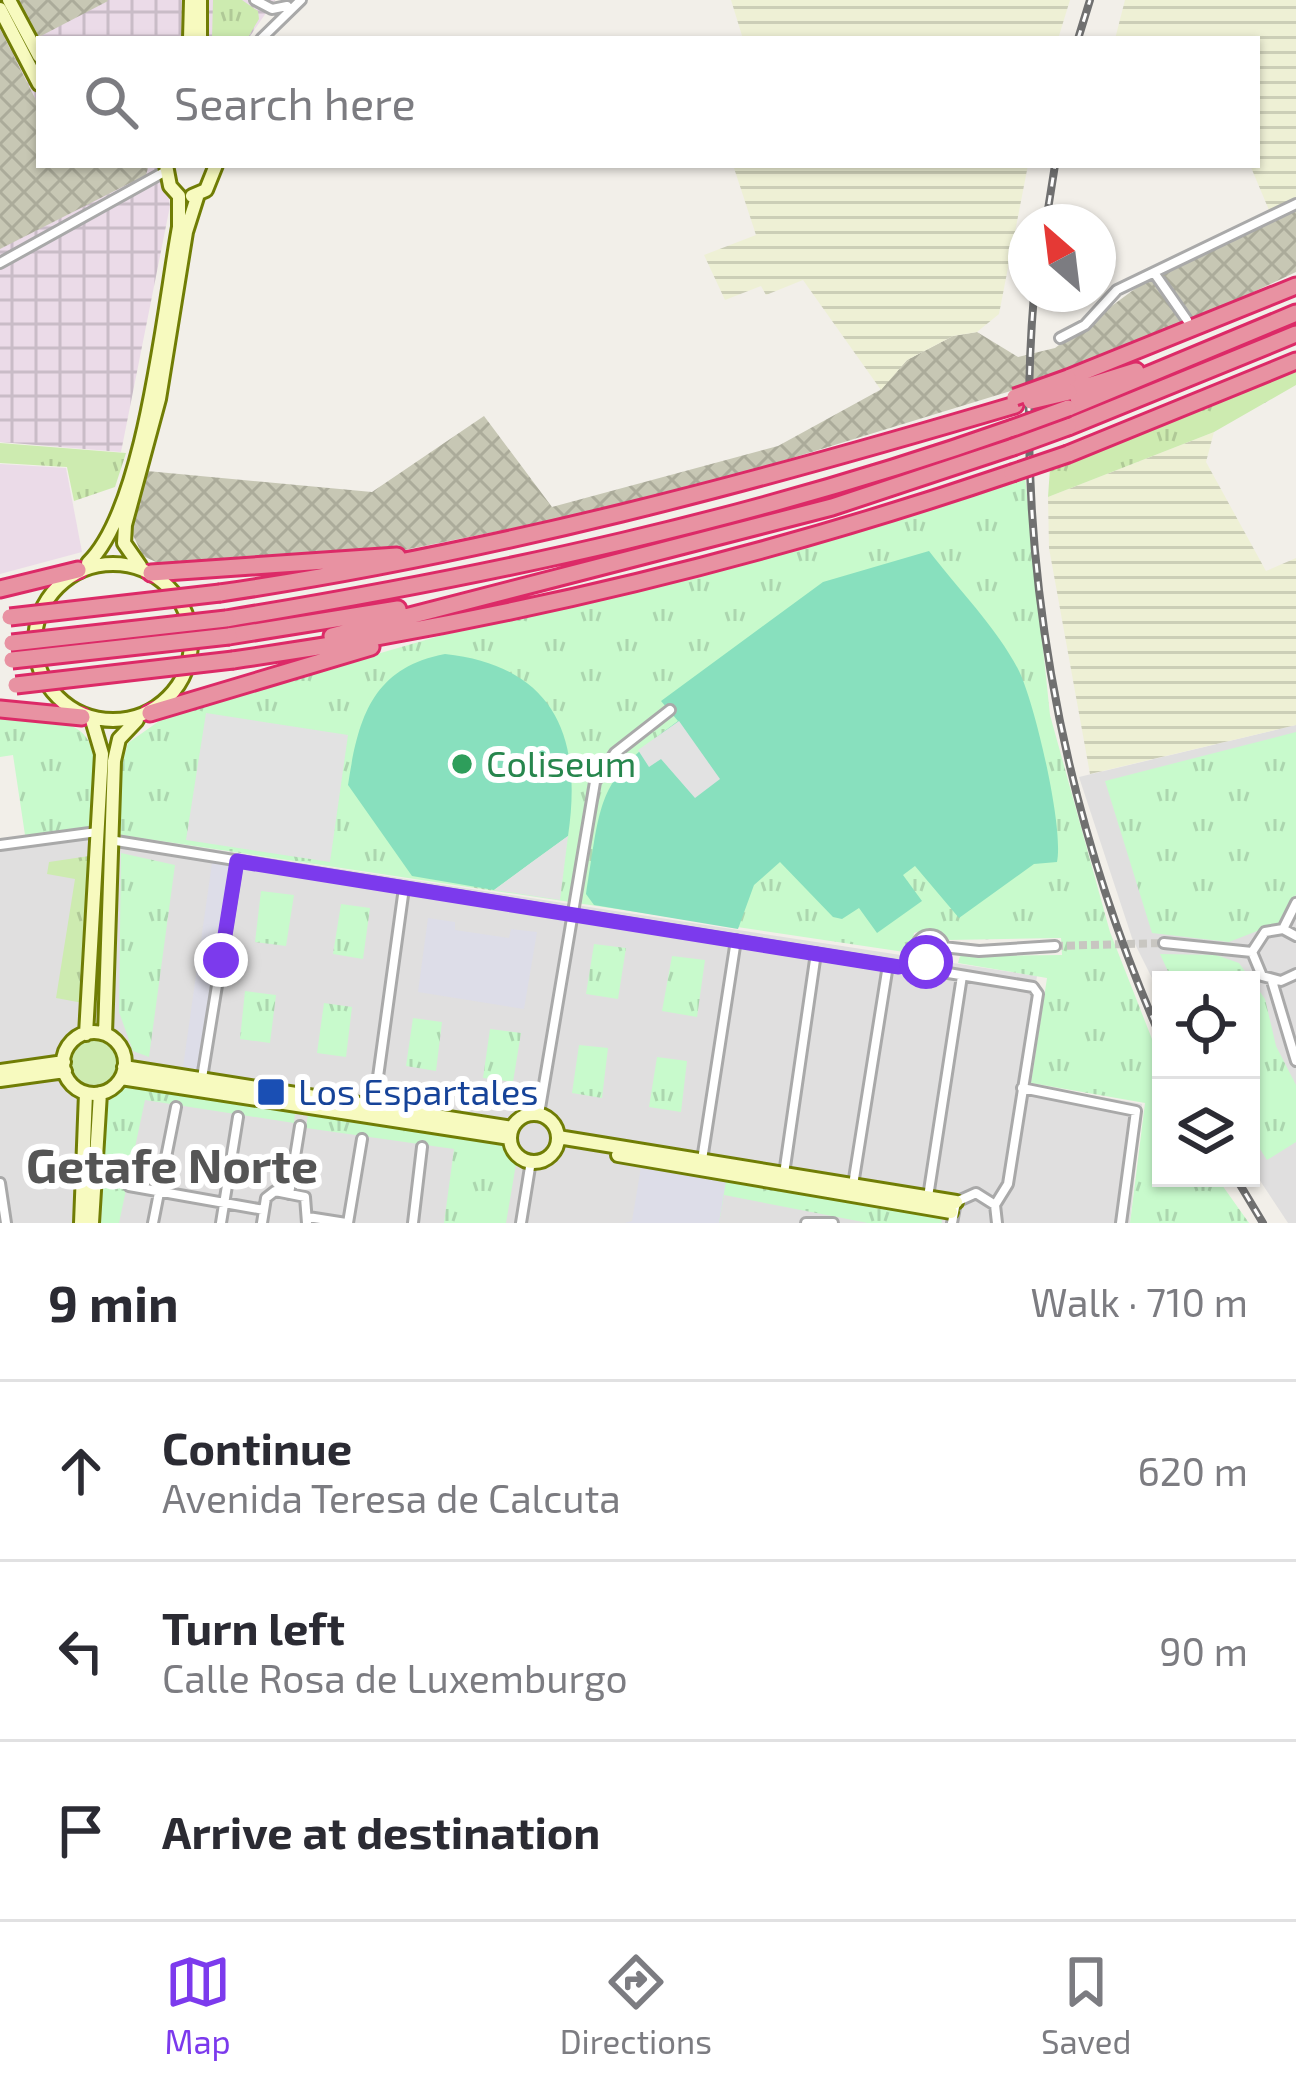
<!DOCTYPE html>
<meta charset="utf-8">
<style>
:root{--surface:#fff;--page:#f7f7f7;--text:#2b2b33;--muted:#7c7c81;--line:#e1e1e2;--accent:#7c3aed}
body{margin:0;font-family:"Exo 2",sans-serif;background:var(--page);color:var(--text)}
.controls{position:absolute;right:36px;bottom:36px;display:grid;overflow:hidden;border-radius:0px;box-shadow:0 3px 9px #0004}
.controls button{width:108px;height:108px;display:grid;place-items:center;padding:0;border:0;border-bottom:3px solid var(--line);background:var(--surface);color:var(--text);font:60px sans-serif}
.compass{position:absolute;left:1008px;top:204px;width:108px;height:108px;border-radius:50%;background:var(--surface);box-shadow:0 3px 9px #0004;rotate:332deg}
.stop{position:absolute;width:36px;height:36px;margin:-27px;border:9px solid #7c3aed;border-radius:50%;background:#fff}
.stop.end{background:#7c3aed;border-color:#fff;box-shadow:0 3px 12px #0008}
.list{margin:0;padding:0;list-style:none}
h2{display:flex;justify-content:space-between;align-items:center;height:156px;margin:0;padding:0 48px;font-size:51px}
h2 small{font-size:39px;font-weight:400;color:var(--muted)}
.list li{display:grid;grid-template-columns:78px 1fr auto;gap:36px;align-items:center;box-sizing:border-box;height:180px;padding:0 48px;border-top:3px solid var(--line)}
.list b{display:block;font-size:45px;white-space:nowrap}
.list p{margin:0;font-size:39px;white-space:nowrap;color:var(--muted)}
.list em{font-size:39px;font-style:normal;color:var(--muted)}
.icon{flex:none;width:66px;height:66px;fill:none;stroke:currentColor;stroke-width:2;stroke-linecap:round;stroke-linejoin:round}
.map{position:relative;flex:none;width:1296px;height:1223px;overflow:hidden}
.search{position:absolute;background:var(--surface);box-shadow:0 3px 9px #0004;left:36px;right:36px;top:36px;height:132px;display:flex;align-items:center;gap:30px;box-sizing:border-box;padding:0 42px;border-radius:0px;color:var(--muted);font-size:45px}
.sheet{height:696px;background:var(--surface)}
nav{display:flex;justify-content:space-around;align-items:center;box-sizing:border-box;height:168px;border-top:3px solid var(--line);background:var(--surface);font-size:33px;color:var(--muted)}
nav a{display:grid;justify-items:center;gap:6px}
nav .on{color:var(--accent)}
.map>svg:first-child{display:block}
.residential{fill:#e0dfdf}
.industrial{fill:url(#industrial-grid)}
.railway{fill:#ebdbe8}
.construction{fill:url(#construction-cross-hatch)}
.farmland{fill:url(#farmland-rules)}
.grass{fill:url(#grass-tufts)}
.park{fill:url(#park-tufts)}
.garden{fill:#cdebb0}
.pitch{fill:#88e0be}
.parking{fill:#e2e2e2}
.plaza{fill:#dddde8}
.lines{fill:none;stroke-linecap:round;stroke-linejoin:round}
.street-tunnel{stroke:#c8c6c1;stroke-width:8;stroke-dasharray:8 4;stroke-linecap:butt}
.street-casing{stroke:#a9a9a9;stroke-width:14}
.secondary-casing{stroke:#707d05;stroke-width:18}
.highway-casing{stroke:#dc2a67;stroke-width:21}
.street{stroke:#fff;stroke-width:8}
.secondary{stroke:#f7fabf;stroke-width:12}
.highway{stroke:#e892a2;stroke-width:15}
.rail-casing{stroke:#707070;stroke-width:8}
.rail{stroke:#fff;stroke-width:3;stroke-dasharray:9;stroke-linecap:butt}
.highway-bridge-casing{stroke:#dc2a67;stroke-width:21;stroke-linecap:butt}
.highway-bridge{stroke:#e892a2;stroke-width:15}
.route{stroke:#7c3aed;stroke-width:15}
.leisure-dot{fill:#2e9e5b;stroke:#fff;stroke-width:4.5}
.transit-dot{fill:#1a4fb4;stroke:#fff;stroke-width:4.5}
.labels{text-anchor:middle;stroke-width:12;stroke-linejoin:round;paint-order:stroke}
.leisure-label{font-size:36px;fill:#27864d;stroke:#fff;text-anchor:start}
.transit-label{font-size:36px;fill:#164399;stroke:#fff;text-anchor:start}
.district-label{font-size:48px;font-weight:bold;fill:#555;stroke:#fff}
</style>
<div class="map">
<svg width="1296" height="1223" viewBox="0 0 1296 1223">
<defs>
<pattern id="industrial-grid" width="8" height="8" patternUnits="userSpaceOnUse" patternTransform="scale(3)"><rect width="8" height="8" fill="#ebdbe8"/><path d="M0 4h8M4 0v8" fill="none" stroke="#c9bcc7"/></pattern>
<pattern id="construction-cross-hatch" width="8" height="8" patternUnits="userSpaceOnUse" patternTransform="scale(3)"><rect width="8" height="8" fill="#c7c7b4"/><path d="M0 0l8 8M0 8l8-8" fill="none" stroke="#abab9a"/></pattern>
<pattern id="farmland-rules" width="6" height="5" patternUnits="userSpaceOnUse" patternTransform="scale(3)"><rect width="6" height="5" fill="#eef0d5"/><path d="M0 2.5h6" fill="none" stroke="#ccceb7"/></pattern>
<pattern id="grass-tufts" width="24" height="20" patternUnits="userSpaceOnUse" patternTransform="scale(3)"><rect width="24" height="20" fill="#cdebb0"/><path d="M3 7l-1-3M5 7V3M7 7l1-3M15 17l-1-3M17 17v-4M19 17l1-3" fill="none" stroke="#b0c997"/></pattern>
<pattern id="park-tufts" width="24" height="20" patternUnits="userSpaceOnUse" patternTransform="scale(3)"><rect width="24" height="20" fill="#c8facc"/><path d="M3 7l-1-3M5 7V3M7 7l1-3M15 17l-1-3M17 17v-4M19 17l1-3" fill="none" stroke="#acd6af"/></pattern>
</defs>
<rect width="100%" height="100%" fill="#f2efe9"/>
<path class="residential" d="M 1296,725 L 1296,1223 L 1288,1223 L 1251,1167 L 1251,980 L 1161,980 L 1161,996 L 1132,938 L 1079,777 Z
M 114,834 L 1037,976 L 1021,1083 L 1142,1104 L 1130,1223 L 0,1223 L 0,850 Z"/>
<path class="industrial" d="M 0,0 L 275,0 L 248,39 L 39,39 L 39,165 L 164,165 L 170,206 L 121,452 L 0,442 Z"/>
<path class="railway" d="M 0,464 L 66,468 L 82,552 L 0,574 Z"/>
<path class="construction" d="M 17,0 L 107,0 L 108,1 L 37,38 Z
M 0,29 L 39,106 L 39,165 L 148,168 L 146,175 L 0,249 Z
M 1296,209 L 1296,272 L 1194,320 L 1053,378 L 659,499 L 404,550 L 158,563 L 143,556 L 132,533 L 147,471 L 372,492 L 484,416 L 552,507 L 778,446 L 880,390 L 907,360 L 953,336 L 977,332 L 1018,357 L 1055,348 L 1136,288 Z"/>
<path class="farmland" d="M 731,0 L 1070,0 L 1058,39 L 743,39 Z
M 1125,0 L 1296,0 L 1296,209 L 1274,222 L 1250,165 L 1257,165 L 1257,39 L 1115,39 Z
M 733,165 L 1028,165 L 999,314 L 977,332 L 953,336 L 907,360 L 881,390 L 803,280 L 766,295 L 761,286 L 725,300 L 704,255 L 756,235 Z
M 1214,432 L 1206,462 L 1266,571 L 1296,558 L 1296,725 L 1090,774 L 1049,548 L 1048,497 Z"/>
<path class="grass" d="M 213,0 L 242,0 L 258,11 L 259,19 L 247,39 L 212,39 Z
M 1296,366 L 1296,385 L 1214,432 L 1048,497 L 1050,468 Z
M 0,443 L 126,453 L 115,487 L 74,501 L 67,467 L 0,463 Z
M 89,856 L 83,1003 L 56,998 L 75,879 L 47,874 L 49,862 Z"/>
<path class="park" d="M 1025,476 L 1050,715 L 1110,932 L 1161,1062 L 1161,1178 L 1217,1178 L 1249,1223 L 1130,1223 L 1145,1103 L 1031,1083 L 1047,978 L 958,963 L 960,956 L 1062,955 L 1061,938 L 948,940 L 930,928 L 914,933 L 911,953 L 114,834 L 118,780 L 128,743 L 169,714 L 436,637 L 710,571 Z
M 0,718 C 103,718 96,734 95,828 L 25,835 L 13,755 L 0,757 Z
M 1296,732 L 1296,894 L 1283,921 L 1229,942 L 1152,933 L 1105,781 Z
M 121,853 L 175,865 L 149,1057 L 133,1051 L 119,1012 Z
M 261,891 L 294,895 L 286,946 L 255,942 Z
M 341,904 L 370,908 L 363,959 L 333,954 Z
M 594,944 L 626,948 L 618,999 L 586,994 Z
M 1160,954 L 1216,955 L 1239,963 L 1265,999 L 1276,1046 L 1296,1085 L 1296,1142 L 1267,1160 L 1251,1135 L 1251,980 L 1172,980 Z
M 672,956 L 705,960 L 697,1017 L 662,1011 Z
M 245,991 L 276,995 L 270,1043 L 240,1039 Z
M 324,1003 L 352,1007 L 346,1057 L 317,1053 Z
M 413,1018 L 442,1022 L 436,1071 L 406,1066 Z
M 490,1029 L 521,1033 L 513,1082 L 483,1078 Z
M 579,1045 L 608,1048 L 602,1098 L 572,1093 Z
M 657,1057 L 687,1061 L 681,1112 L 649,1107 Z
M 125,1086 L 295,1113 L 294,1123 L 145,1100 L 119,1223 L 101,1223 L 107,1103 Z
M 308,1114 L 501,1145 L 516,1164 L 506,1223 L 444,1223 L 454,1149 L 306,1128 Z
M 716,1179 L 941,1215 L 942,1223 L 868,1223 L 724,1195 L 719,1223 L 709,1223 Z"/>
<path class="garden" d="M71 1062a23 23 0 1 1 46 0a23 23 0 1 1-46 0Z"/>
<path class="pitch" d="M 929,551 C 958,589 998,629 1019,671 C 1035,704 1064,828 1057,862 L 1034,864 L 959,918 L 915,866 L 903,875 L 922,901 L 877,933 L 859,908 L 842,919 L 833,917 L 780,862 L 754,885 L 738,929 L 594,905 L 586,894 C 602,797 595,781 678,721 L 661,701 L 823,582 Z
M 445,654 C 554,666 583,736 568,836 L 494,890 L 412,876 L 348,785 C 358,720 371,668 445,654 Z"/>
<path class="parking" d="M 206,713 L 348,735 L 330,862 L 186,840 Z
M 679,721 L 720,779 L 695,798 L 661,759 L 649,767 L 638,750 Z
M 568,836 L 560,900 L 494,890 L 532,862 Z"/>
<path class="plaza" d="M 213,856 L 237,861 L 197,1069 L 183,1067 Z
M 428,918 L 455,922 L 455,930 L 509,938 L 511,929 L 537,932 L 524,1009 L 418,992 Z
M 641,1167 L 726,1181 L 719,1223 L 625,1223 L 632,1221 Z"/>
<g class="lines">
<path class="street-tunnel" d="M 1055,946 L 1164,943"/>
<g class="street-casing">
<path id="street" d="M 255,0 L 272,9 L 287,6
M 261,39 L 301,0
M 0,263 L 166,171
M 1155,274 L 1187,320
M 1060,338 L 1085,325 L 1117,290 L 1296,204
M 110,840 L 900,967 L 922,960
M 0,845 L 97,832
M 1283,929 L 1296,903
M916 949a14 14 0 1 1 28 0a14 14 0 1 1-28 0Z
M 1296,936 L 1283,929 L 1265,932 L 1252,952 L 1262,976 L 1281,981 L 1296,974
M 1164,943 L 1252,952
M 943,947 L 979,951 L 1055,946
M 934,962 L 942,972 L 1033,987 L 1038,994 L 1008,1184 L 995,1205
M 1272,981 L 1296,1061
M 202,1078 L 237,862
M 1022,1088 L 1136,1111 L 1121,1223
M 374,1106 L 404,888
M 539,1114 L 595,782 L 615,753 L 670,710
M 702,1160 L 736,940
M 784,1174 L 816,953
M 0,1183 L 6,1223
M 853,1185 L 888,965
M 129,1186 L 264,1210
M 289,1194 L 300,1126
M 928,1197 L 962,976
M 308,1217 L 346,1223
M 153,1223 L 176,1107
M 221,1223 L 238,1117
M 262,1223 L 266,1198 L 275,1191 L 305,1197 L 307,1223
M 348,1223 L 362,1139
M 413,1223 L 422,1147
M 521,1223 L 531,1161
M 806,1223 L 833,1223
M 952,1223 L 956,1202 L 976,1193 L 995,1205 L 997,1223"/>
</g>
<g class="secondary-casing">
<path id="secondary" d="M 9,0 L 39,56
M 0,9 L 39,84
M 190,39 L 191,0
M 200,39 L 200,0
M 166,165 L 170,186 L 179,196
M 192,196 L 206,190 L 216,165
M 88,563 C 145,508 164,308 179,227 L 179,196
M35 642a78 78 0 1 1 156 0a78 78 0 1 1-156 0Z
M 140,566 L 124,543 L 125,525 L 159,399 L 186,232 L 198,194
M63 1063a31 31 0 1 1 62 0a31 31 0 1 1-62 0Z
M 86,1034 L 102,754 L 92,720
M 105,1034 L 114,761 L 119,739 L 137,720
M 124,1067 L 512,1128
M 0,1071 L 64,1062
M 121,1078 L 510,1138
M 0,1080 L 65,1071
M510 1138a24 24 0 1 1 48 0a24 24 0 1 1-48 0Z
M 558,1137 L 956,1202
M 618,1155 L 951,1212
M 81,1223 L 86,1093
M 92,1223 L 100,1093"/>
</g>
<g class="highway-casing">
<path id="highway" d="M 1068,378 L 1296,286
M 1069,392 L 1136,371
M 1068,408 L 1296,313
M 1068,427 L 1296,334
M 1068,454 L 1296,361
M 151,573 L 397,556
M 0,589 L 78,570
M 220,593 C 492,553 752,483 1015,405
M 226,619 C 494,575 756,519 1013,428
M 229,636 L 398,609
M 332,636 L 832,507 L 1013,447
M 233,660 C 499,622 757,560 1012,473
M 0,709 L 82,717
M 150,713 L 371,647"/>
</g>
<use href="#street" class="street"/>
<use href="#secondary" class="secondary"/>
<use href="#highway" class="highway"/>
<g class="rail-casing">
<path id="rail" d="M 1078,39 L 1090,0
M 1046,222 L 1055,165
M 1034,294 C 1013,548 1058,804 1161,1038
M 1236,1178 L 1263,1223"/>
</g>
<use href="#rail" class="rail"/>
<g class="highway-bridge-casing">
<path id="highway-bridge" d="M 1015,397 L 1068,378
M 1031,401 L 1069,392
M 1013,428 L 1068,408
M 1013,447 L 1068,427
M 1012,473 L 1068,454
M 10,617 L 220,593
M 12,643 L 226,619
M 12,660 L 229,636
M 16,685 L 233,660"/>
</g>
<use href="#highway-bridge" class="highway-bridge"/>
</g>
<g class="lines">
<path class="route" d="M 221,960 L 237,861 L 899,967 L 926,962"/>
</g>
<circle class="leisure-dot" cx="462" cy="764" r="12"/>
<rect class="transit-dot" x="256" y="1077" width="30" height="30" rx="6"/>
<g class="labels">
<g class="leisure-label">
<text x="486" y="777">Coliseum</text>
</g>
<g class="transit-label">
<text x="298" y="1105">Los Espartales</text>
</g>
<g class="district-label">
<text x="172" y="1183">Getafe Norte</text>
</g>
</g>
</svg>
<div class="controls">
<button><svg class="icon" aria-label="locate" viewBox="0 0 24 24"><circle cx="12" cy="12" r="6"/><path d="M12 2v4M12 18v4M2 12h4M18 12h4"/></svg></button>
<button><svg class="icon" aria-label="layers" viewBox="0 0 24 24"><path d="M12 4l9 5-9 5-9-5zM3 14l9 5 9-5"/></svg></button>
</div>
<svg class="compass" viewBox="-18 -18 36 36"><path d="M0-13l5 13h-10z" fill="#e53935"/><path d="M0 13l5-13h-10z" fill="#7c7c81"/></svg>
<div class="stop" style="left:926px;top:962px"></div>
<div class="stop end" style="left:221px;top:960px"></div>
<div class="search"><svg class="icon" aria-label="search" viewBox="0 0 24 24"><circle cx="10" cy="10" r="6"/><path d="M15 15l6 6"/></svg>Search here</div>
</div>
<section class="sheet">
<h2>9 min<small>Walk · 710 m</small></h2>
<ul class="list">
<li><svg class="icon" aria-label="ahead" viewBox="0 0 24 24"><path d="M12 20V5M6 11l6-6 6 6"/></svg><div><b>Continue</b><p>Avenida Teresa de Calcuta</p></div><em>620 m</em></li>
<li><svg class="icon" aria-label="left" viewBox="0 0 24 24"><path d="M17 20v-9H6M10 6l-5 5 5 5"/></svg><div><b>Turn left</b><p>Calle Rosa de Luxemburgo</p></div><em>90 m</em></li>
<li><svg class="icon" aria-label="arrive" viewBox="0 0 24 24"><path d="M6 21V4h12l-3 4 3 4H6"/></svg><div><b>Arrive at destination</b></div></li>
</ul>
</section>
<nav>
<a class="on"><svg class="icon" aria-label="map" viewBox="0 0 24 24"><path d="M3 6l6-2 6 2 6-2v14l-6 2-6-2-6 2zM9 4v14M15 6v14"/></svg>Map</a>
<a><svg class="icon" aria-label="directions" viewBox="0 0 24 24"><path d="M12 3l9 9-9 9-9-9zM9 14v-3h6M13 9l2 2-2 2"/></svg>Directions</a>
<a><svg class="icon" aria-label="saved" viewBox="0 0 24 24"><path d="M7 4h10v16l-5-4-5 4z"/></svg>Saved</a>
</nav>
